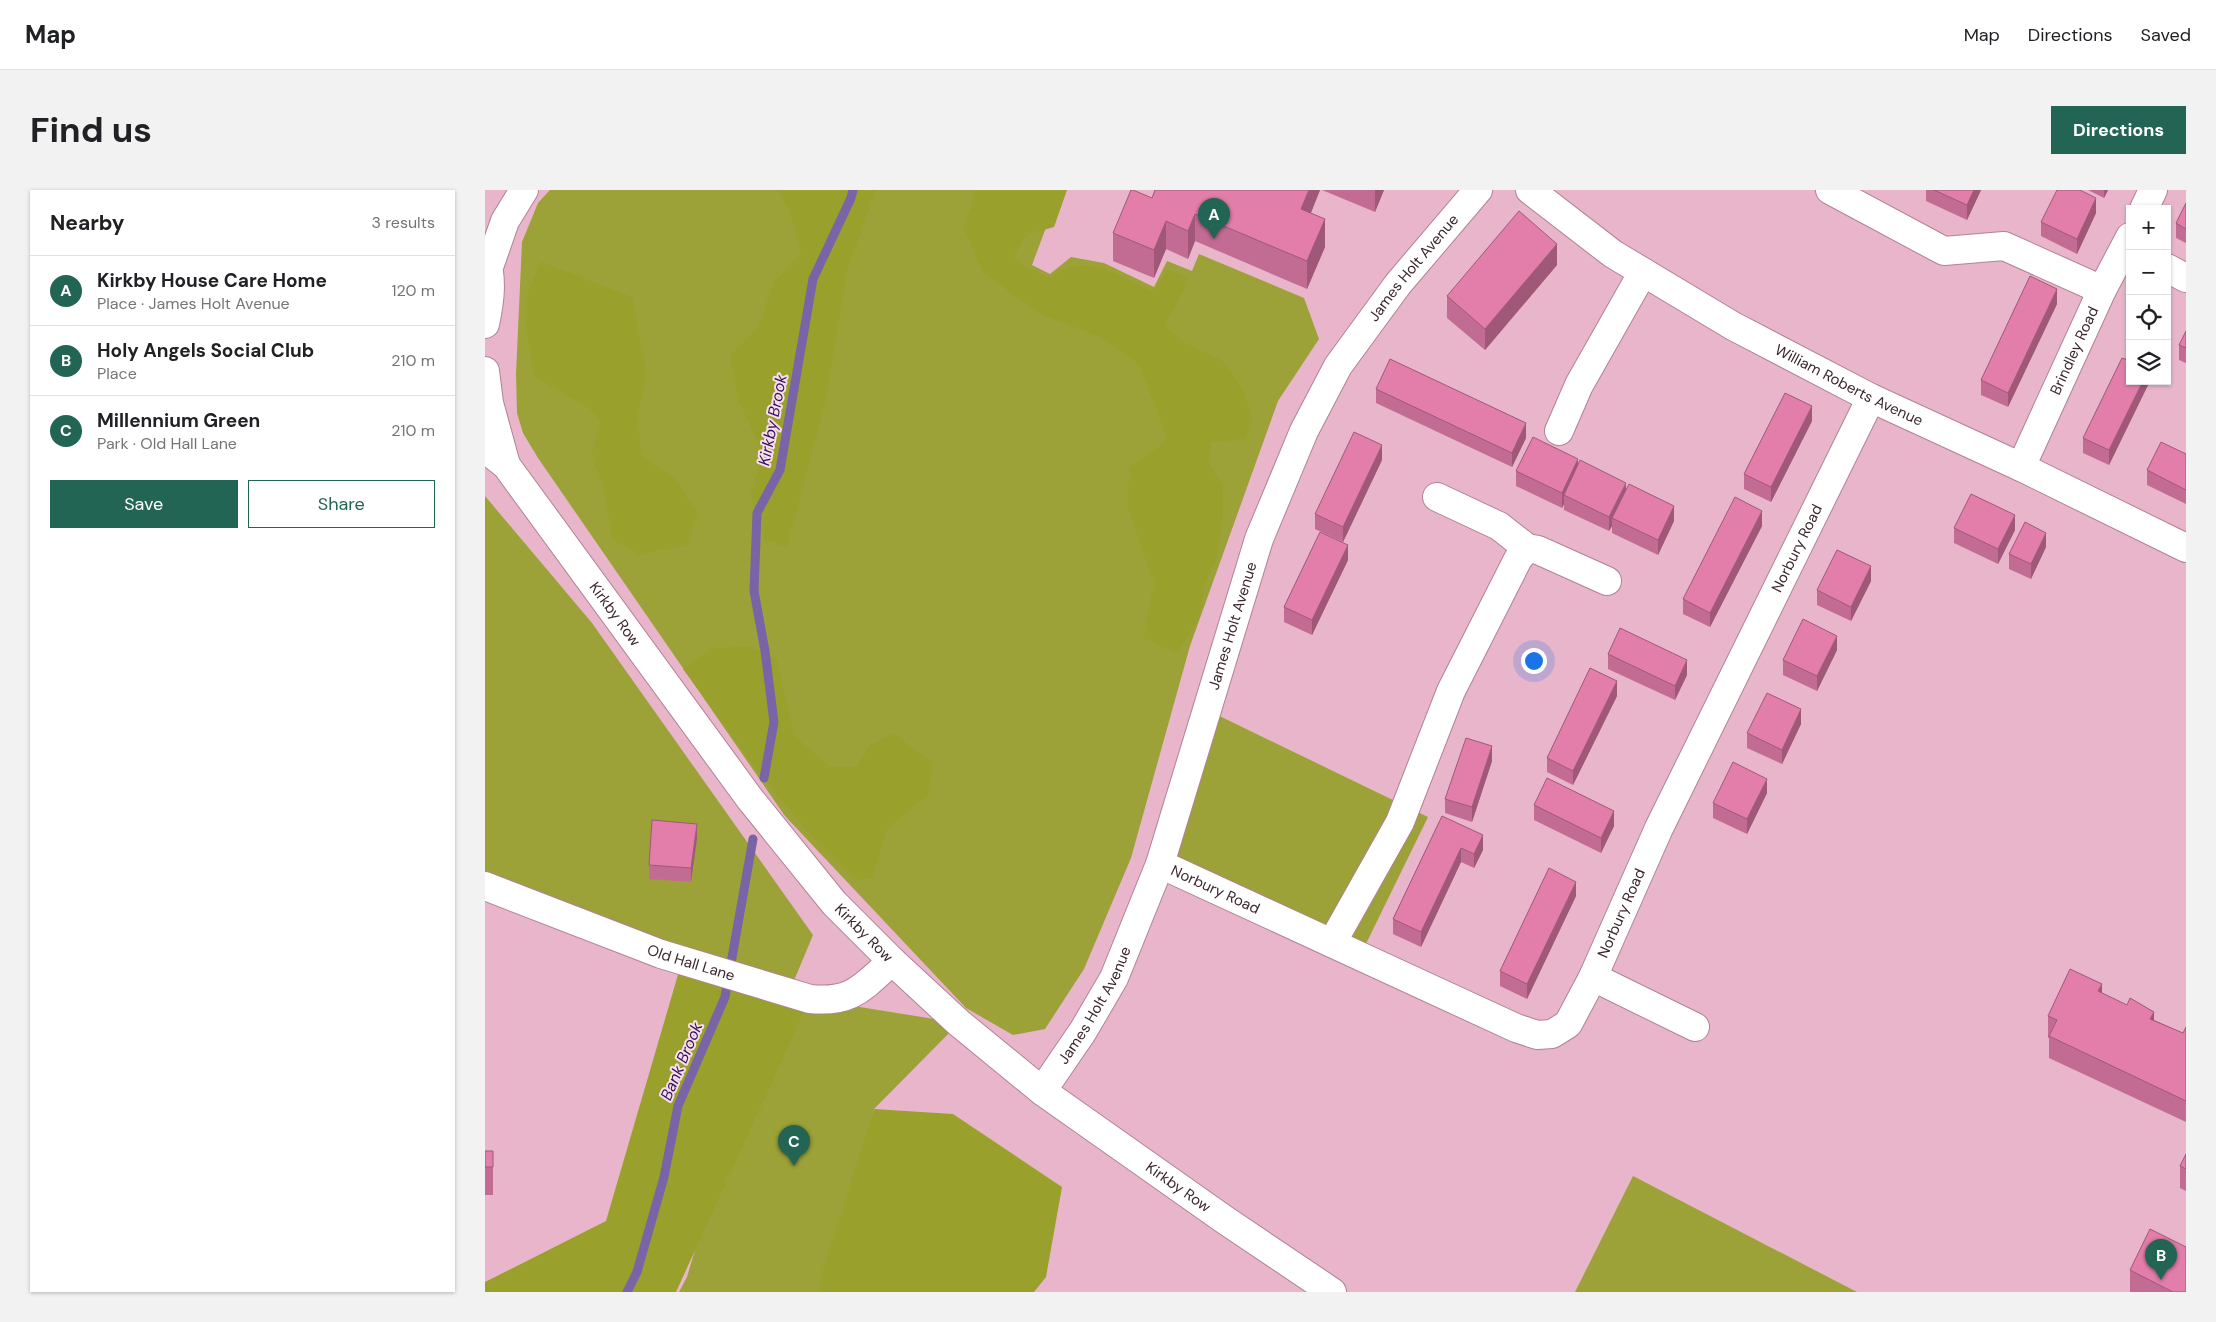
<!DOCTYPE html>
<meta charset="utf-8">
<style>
:root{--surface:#fff;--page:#f2f2f2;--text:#202124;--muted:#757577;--line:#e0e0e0;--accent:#236554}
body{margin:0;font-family:"DM Sans",sans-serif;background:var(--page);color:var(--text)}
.controls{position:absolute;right:15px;top:15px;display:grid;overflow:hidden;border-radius:0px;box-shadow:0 1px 4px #0004}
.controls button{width:45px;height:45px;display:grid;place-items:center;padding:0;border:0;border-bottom:1px solid var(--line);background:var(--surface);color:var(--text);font:25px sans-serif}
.you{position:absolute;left:1048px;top:470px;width:18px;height:18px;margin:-12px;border:4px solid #fff;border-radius:50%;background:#1a73e8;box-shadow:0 0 0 8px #1a73e833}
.badge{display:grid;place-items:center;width:32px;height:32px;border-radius:50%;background:var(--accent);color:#fff;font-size:16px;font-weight:700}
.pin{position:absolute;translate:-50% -41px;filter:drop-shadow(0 1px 2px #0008)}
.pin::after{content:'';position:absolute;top:26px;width:18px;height:15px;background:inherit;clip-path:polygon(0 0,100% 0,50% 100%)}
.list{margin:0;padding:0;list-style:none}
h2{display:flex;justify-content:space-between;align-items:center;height:65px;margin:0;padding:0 20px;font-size:21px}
h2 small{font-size:16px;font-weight:400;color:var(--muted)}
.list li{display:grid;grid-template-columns:32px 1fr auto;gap:15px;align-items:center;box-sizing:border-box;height:70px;padding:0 20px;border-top:1px solid var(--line)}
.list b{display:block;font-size:19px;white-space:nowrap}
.list p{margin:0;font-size:16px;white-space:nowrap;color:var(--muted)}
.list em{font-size:16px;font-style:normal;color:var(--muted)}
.actions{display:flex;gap:10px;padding:15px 20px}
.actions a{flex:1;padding:11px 0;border:1px solid var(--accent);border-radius:0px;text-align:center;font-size:18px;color:var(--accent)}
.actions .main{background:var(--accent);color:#fff}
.icon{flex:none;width:28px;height:28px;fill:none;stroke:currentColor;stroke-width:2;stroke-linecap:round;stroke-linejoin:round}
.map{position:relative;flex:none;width:1701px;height:1102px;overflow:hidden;border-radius:0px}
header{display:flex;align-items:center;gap:30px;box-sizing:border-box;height:70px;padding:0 25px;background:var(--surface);border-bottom:1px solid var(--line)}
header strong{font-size:24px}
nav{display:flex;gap:28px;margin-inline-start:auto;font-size:18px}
.intro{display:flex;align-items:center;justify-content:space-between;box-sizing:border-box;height:120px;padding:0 30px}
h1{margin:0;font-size:35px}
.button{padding:12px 22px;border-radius:0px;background:var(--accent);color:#fff;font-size:18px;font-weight:700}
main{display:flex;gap:30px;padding:0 30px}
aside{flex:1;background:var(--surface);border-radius:0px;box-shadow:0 1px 4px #0004}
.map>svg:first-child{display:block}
.green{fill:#9ca237}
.forest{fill:#99a02b}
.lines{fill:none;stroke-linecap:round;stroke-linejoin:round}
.stream{stroke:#7964a7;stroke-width:9}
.minor-casing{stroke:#b28295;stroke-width:30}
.major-casing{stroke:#b28295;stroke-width:30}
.minor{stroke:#fff;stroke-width:28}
.major{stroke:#fff;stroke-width:28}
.wall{fill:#c36c93}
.shaded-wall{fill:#9f5878}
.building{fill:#e37eab;stroke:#9f5878}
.labels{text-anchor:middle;stroke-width:4;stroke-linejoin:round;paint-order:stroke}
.street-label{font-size:15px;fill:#3b272f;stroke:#f9dee8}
.water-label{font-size:16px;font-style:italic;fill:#2f1063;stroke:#f9dee8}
</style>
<header>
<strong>Map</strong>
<nav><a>Map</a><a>Directions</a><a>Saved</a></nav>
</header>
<div class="intro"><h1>Find us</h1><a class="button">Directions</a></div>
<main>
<aside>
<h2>Nearby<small>3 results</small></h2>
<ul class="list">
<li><span class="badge">A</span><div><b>Kirkby House Care Home</b><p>Place · James Holt Avenue</p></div><em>120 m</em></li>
<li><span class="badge">B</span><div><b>Holy Angels Social Club</b><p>Place</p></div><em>210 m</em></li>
<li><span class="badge">C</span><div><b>Millennium Green</b><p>Park · Old Hall Lane</p></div><em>210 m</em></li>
</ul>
<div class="actions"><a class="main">Save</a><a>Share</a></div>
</aside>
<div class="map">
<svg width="1701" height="1102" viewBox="0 0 1701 1102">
<rect width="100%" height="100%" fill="#e8b5ca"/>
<path class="green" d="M 65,0 L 575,0 L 547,75 L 565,84 L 586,67 L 619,73 L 669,97 L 682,71 L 707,81 L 714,64 L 819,108 L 834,149 L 793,211 L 705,456 L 646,668 L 599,779 L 560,839 L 528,845 L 481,818 L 300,626 L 53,268 L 38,243 L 32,223 L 31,184 L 37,52 L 53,13 Z
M 0,306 L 107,433 L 328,745 L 308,793 L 179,756 L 0,688 Z
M 722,520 L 943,627 L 875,766 L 675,674 Z
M 325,809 L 474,833 L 389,919 L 338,1102 L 194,1102 L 202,1087 L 218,1033 Z
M 1148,986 L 1372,1102 L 1090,1102 Z"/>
<path class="forest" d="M 293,0 L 391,0 L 363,78 L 340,215 L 302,357 L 280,351 L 265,303 L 278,265 L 253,208 L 245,166 L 273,138 L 289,92 L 316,64 L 304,19 Z
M 491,0 L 582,0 L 569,37 L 541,45 L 529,66 L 541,77 L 565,88 C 572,84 581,77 590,76 C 616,71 645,91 667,102 L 683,80 L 702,88 L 698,101 L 679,136 L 700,153 L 736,170 L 758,199 L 767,228 L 761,249 L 726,252 L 724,273 L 738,296 L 738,328 L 733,365 L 720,393 L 714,427 L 692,463 L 658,448 L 669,393 L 643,318 L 644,277 L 675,257 L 682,248 L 654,174 L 611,145 L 555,124 L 498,82 L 479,38 Z
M 56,72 L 147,107 L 162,186 L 152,227 L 157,266 L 189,288 L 213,324 L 203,355 L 155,365 L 127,349 L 119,301 L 107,264 L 115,231 L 104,218 L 50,187 L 41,141 L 42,105 Z
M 264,457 L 292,470 L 309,546 L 345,577 L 372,577 L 384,556 L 409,544 L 448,573 L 444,603 L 402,640 L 387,688 L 370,690 L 329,649 L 270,577 L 198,479 L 227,458 Z
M 197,771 L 325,809 L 191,1102 L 0,1102 L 0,1092 L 121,1031 Z
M 389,919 L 468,924 L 577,997 L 561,1087 L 549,1102 L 334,1102 L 338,1080 Z"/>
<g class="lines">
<path class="stream" d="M 279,588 L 289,532 L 280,461 L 269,401 L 272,323 L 295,280 L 328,89 L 366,8 L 368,0
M 142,1102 L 152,1082 L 179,987 L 193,916 L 240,807 L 268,649"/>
<g class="minor-casing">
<g id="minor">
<path id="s1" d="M 1045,0 L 1128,64 L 1248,136 L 1386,208 L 1536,277 L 1701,358"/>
<path d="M 1345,0 L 1459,61 L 1519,56 L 1617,100"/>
<path d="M 1659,19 L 1668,0"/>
<path d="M 1682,78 L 1701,88"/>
<path d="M 0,181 L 4,213 L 21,275"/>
<path d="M 1074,241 L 1094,195 L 1158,82"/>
<path id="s2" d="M 0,259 L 21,275 L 265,609 L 349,713 L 407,771 L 474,833 L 557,901 L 740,1030 L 847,1102"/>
<path id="s3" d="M 1536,277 L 1617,100 L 1645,47"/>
<path d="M 952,307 L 1014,336 L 1042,358"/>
<path id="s4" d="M 675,674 L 1031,838 L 1052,845 L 1067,844 L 1083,834 L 1108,787 L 1174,638 L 1386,208"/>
<path id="s5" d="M 0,696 L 176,764 L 325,809 C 367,813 377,798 407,771"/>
<path d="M 847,753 L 915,632 L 966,501 L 1033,369 L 1042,358 L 1053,360 L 1122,391"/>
<path d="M 1108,787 L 1210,837"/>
<path id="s6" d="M 557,901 L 598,841 L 629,788 L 675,674 L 774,349 L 819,241 L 853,176 L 913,94 L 993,0"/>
</g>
</g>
<g class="major-casing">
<path id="major" d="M 0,65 C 8,88 5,111 0,134
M 4,77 L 20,31 L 39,0"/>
</g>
<use href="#minor" class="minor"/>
<use href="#major" class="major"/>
</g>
<path class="wall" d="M 835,0 L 826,23 L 840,57 L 822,99 L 710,51 L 703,69 L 681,59 L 669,88 L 628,71 L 628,43 L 667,8 Z
M 837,0 L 899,0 L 890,22 Z
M 1441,0 L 1496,0 L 1482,30 L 1441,11 Z
M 1603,0 L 1623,0 L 1619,8 Z
M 1701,13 L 1701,53 L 1691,48 L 1691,33 Z
M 1611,23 L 1592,64 L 1556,46 L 1556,32 Z
M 1072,75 L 1000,160 L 962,128 L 962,106 Z
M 1572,114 L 1523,217 L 1496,205 L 1496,190 Z
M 1701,141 L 1701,173 L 1694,170 L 1694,155 Z
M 1663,191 L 1663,195 L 1624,275 L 1598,263 L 1598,248 Z
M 891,199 L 1041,248 L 1027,277 L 891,213 Z
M 1327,231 L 1286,312 L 1259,299 L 1259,284 Z
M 1701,264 L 1701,314 L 1662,295 L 1662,280 Z
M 897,270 L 858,352 L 830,339 L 830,324 Z
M 1093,275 L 1141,300 L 1189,331 L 1173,365 L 1127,343 L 1127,336 L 1124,341 L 1079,320 L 1079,314 L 1077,318 L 1031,296 L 1031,281 Z
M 1277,336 L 1225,437 L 1198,424 L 1198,409 Z
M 1469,338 L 1530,340 L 1513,374 L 1469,353 Z
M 1561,357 L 1546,389 L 1524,379 L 1524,364 Z
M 863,370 L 827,445 L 799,432 L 799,417 Z
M 1386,391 L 1366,431 L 1332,415 L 1332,400 Z
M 1352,460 L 1332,501 L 1298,485 L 1298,470 Z
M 1123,464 L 1202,485 L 1190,510 L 1123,479 Z
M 1132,506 L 1088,595 L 1062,582 L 1062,568 Z
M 1316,534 L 1297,574 L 1262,558 L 1262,543 Z
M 1007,571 L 987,632 L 960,623 L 960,609 Z
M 1282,603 L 1262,644 L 1228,628 L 1228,613 Z
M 1049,615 L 1129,636 L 1116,663 L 1049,630 Z
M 957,626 L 998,660 L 989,678 L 976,672 L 936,757 L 908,744 L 908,729 Z
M 212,648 L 206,692 L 164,689 L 164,675 Z
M 1091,706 L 1042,809 L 1015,796 L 1015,781 Z
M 1617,803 L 1669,830 L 1698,843 L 1701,837 L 1701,932 L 1564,868 L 1564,848 L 1563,848 L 1563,826 Z
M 0,961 L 8,961 L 8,1005 L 0,1005 Z
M 1701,964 L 1701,1001 L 1695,998 L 1695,976 Z
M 1645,1080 L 1701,1102 L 1645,1102 Z"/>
<path class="shaded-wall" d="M 824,0 L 835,0 L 816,47 L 816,19 Z
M 890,0 L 899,0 L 890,22 Z
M 1489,0 L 1496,0 L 1482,30 L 1482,15 Z
M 1619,0 L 1623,0 L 1619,8 Z
M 1611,8 L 1611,23 L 1592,64 L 1592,49 Z
M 710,24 L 710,51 L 703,69 L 703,41 Z
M 840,29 L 840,57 L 822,99 L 822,71 Z
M 681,31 L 681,59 L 669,88 L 669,60 Z
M 1072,54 L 1072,75 L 1000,160 L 1000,139 Z
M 1572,99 L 1572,114 L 1523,217 L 1523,203 Z
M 1658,191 L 1663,191 L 1663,195 L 1624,275 L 1624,260 Z
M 1327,216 L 1327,231 L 1286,312 L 1286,297 Z
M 1041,233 L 1041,248 L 1027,277 L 1027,263 Z
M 897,255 L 897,270 L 858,352 L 858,337 Z
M 1093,269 L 1093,284 L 1079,305 L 1079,314 L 1077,318 L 1077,303 Z
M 1141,293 L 1141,307 L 1127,328 L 1127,336 L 1124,341 L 1124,327 Z
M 1189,316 L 1189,331 L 1173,365 L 1173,350 Z
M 1277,321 L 1277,336 L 1225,437 L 1225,423 Z
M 1530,325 L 1530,340 L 1513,374 L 1513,359 Z
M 1561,343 L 1561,357 L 1546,389 L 1546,374 Z
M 863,355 L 863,370 L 827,445 L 827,430 Z
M 1386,376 L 1386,391 L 1366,431 L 1366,417 Z
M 1352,446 L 1352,460 L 1332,501 L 1332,486 Z
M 1202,470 L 1202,485 L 1190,510 L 1190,496 Z
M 1132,491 L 1132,506 L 1088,595 L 1088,581 Z
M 1316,519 L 1316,534 L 1297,574 L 1297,560 Z
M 1007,556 L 1007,571 L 987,632 L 987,617 Z
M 1282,589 L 1282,603 L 1262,644 L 1262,629 Z
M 1129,621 L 1129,636 L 1116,663 L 1116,648 Z
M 212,634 L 212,648 L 206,692 L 206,678 Z
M 998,645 L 998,660 L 989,678 L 989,664 Z
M 976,658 L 976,672 L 936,757 L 936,742 Z
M 1091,692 L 1091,706 L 1042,809 L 1042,794 Z
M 1617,794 L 1617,815 L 1613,801 Z
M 1669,822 L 1669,844 L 1665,829 Z"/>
<path class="building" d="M 646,0 L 648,0 L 667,8 L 670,0 L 824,0 L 816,19 L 840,29 L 822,71 L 710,24 L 703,41 L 681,31 L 669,60 L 628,43 Z
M 1449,0 L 1489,0 L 1482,15 Z
M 1572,0 L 1595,0 L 1611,8 L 1592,49 L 1556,32 Z
M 1701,13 L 1701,39 L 1691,33 Z
M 1034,21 L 1072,54 L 1000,139 L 962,106 Z
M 1545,86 L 1572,99 L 1523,203 L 1496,190 Z
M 1701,141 L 1701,158 L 1694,155 Z
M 1637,168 L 1645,171 L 1645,191 L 1658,191 L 1624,260 L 1598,248 Z
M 905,169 L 1041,233 L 1027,263 L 891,199 Z
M 1300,203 L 1327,216 L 1286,297 L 1259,284 Z
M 869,242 L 897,255 L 858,337 L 830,324 Z
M 1048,247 L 1093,269 L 1077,303 L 1031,281 Z
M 1676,252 L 1701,264 L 1701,300 L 1662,280 Z
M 1095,270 L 1141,293 L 1124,327 L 1079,305 Z
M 1144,294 L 1189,316 L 1173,350 L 1127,328 Z
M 1486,304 L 1530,325 L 1513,359 L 1469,338 Z
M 1250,307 L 1277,321 L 1225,423 L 1198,409 Z
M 1540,332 L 1561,343 L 1546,374 L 1524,364 Z
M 835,342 L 863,355 L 827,430 L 799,417 Z
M 1352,360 L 1386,376 L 1366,417 L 1332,400 Z
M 1318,429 L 1352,446 L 1332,486 L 1298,470 Z
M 1135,438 L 1202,470 L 1190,496 L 1123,464 Z
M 1105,478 L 1132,491 L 1088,581 L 1062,568 Z
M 1282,503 L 1316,519 L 1297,560 L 1262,543 Z
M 981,548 L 1007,556 L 987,617 L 960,609 Z
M 1248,572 L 1282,589 L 1262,629 L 1228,613 Z
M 1062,588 L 1129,621 L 1116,648 L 1049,615 Z
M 957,626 L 998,645 L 989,664 L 976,658 L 936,742 L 908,729 Z
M 167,630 L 212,634 L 206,678 L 164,675 Z
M 1064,678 L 1091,692 L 1042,794 L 1015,781 Z
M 1585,779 L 1617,794 L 1613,801 L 1642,815 L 1645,808 L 1669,822 L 1665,829 L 1698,843 L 1701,837 L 1701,911 L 1564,846 L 1572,830 L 1563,826 Z
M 0,961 L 8,961 L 8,977 L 0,977 Z
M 1701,964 L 1701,979 L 1695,976 Z
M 1665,1039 L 1701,1057 L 1701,1102 L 1688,1102 L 1645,1080 Z"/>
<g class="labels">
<g class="street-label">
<text dy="5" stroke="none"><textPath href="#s6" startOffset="911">James Holt Avenue</textPath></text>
<text dy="5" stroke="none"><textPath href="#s3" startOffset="128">Brindley Road</textPath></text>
<text dy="5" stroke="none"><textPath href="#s1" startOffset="375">William Roberts Avenue</textPath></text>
<text dy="5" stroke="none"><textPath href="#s4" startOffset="976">Norbury Road</textPath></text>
<text dy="5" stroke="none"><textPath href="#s2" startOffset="211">Kirkby Row</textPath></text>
<text dy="5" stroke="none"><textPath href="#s6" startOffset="506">James Holt Avenue</textPath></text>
<text dy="5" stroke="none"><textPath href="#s4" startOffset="61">Norbury Road</textPath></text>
<text dy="5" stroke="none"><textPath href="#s4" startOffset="571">Norbury Road</textPath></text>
<text dy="5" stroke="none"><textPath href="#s2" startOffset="616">Kirkby Row</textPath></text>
<text dy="5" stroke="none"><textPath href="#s5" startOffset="220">Old Hall Lane</textPath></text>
<text dy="5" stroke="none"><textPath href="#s6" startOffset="101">James Holt Avenue</textPath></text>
<text dy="5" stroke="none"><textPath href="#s2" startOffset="1021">Kirkby Row</textPath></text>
</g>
<g class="water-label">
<text transform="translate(287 230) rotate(-79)" y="6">Kirkby Brook</text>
<text transform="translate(196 871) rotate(-67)" y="6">Bank Brook</text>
</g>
</g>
</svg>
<div class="controls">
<button>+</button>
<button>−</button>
<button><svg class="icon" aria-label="locate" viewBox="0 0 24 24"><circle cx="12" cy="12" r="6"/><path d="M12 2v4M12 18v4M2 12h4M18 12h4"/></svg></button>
<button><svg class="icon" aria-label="layers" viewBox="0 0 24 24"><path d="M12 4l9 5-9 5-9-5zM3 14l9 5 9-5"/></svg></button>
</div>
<div class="you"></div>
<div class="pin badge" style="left:729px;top:49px">A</div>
<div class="pin badge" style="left:1676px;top:1090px">B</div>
<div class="pin badge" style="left:309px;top:976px">C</div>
</div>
</main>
